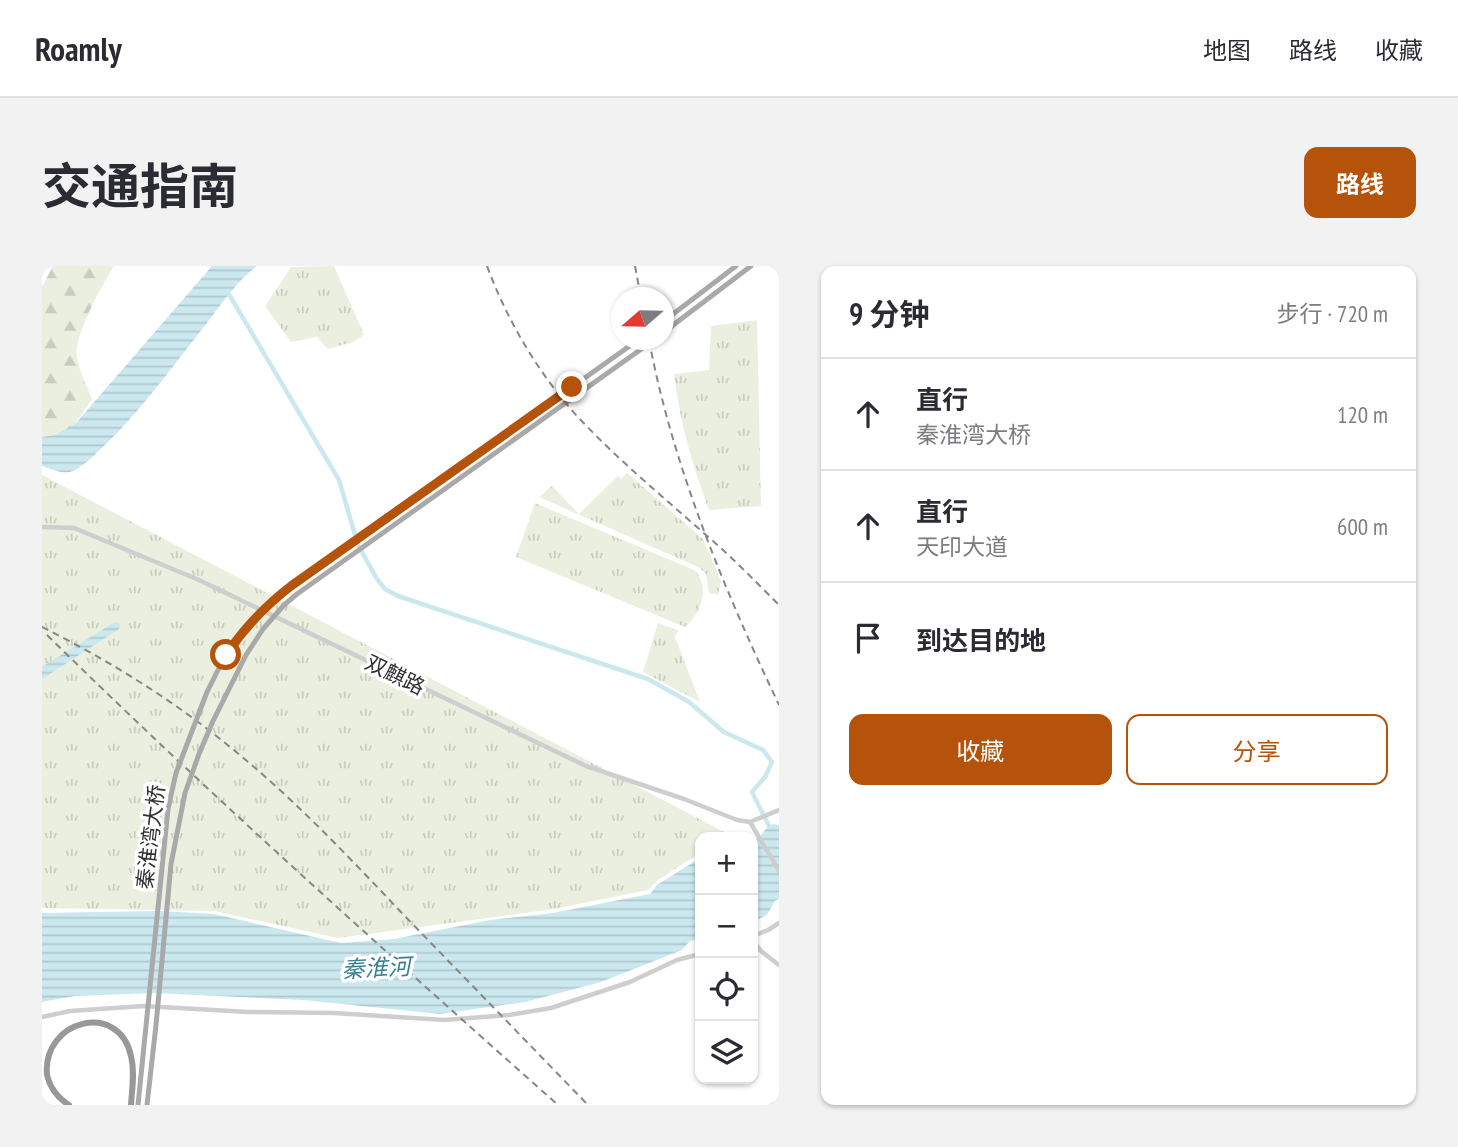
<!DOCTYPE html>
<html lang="zh">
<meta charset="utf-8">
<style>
:root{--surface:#fff;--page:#f2f2f3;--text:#2b2b33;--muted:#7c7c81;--line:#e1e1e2;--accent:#b45309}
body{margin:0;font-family:"PT Sans Narrow","Noto Sans SC",sans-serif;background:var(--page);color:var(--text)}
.controls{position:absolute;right:21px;bottom:21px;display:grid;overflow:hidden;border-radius:14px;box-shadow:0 2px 5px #0004}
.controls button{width:63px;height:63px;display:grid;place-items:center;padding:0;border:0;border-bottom:2px solid var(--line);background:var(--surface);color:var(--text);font:35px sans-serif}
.compass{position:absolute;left:569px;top:21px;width:63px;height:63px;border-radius:50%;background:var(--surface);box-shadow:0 2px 5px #0004;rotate:250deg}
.stop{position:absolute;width:21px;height:21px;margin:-16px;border:5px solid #b45309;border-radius:50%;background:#fff}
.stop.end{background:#b45309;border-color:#fff;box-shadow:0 2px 7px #0008}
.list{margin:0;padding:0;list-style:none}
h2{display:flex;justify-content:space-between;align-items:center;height:91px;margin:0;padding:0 28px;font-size:30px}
h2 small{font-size:23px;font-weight:400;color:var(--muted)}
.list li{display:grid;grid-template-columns:46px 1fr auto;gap:21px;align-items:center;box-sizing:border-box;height:112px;padding:0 28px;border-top:2px solid var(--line)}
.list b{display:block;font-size:26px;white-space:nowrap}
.list p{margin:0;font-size:23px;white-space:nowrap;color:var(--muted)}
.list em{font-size:23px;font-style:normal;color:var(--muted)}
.actions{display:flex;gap:14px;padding:21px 28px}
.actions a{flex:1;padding:16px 0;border:2px solid var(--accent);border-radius:14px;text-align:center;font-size:24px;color:var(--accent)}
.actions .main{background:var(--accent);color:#fff}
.icon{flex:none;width:38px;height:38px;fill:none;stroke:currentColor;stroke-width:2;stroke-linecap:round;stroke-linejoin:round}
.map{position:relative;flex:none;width:737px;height:839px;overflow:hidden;border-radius:14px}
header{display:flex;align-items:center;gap:42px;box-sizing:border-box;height:98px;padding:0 35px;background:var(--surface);border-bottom:2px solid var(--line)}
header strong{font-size:33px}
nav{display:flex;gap:38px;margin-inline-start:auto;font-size:24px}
.intro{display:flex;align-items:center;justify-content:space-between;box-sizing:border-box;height:168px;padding:0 42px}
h1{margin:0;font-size:49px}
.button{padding:18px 32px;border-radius:14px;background:var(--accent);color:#fff;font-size:24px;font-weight:700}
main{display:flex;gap:42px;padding:0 42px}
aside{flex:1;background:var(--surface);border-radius:14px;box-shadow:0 2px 5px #0004}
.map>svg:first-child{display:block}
.grass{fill:url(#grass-tufts)}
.forest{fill:url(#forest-firs)}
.water{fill:url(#water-rules)}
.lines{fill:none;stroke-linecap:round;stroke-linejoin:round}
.canal{stroke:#cbe8ef;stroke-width:4.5}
.minor{stroke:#cecece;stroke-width:4.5}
.major{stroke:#a9a9a9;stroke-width:5}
.highway{stroke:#989898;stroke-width:6}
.rail{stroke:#868686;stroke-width:2;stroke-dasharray:7 5;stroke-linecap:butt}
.major-bridge{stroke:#a9a9a9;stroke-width:5}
.route{stroke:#b45309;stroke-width:9}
.labels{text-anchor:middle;stroke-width:7;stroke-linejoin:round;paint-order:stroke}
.street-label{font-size:21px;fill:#313131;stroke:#fff}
.water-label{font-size:23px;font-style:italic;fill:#378092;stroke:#fff}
</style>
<header>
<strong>Roamly</strong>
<nav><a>地图</a><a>路线</a><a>收藏</a></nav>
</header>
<div class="intro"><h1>交通指南</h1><a class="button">路线</a></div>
<main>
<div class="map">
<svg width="737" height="839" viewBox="0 0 737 839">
<defs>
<pattern id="grass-tufts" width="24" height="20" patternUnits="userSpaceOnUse" patternTransform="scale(1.75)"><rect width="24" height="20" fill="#eaefdf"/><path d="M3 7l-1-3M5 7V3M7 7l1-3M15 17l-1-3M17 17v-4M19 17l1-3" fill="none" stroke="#c9cdc0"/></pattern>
<pattern id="forest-firs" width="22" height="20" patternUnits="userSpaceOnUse" patternTransform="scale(1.75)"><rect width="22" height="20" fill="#eaefdf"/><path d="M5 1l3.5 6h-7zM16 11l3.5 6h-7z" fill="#c9cdc0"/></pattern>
<pattern id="water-rules" width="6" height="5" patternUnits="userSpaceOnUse" patternTransform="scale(1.75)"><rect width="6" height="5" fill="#cbe8ef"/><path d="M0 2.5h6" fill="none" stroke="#afc7cd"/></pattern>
</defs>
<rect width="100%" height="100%" fill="#fff"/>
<path class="grass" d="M 292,0 L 322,69 L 311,76 L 286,83 L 275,71 L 249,76 L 223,40 L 249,1 Z
M 715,54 L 719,240 L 667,244 C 650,198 638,157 632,108 L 667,104 L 669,60 Z
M 585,207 L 661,273 L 679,315 L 676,329 L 667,327 L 664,308 L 656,301 L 497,231 L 510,220 L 537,248 L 576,210 L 579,213 Z
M 0,209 L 686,568 L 681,571 L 658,571 L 658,587 L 616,614 L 606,624 L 512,643 L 296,672 L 172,645 L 0,642 Z
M 493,237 L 652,304 C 669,320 659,348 643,361 L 474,291 Z
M 616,357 L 636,364 L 633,371 L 658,436 L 601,406 Z"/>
<path class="forest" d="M 11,0 L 72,0 C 60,19 31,71 35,91 C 37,105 45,120 50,133 L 30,162 L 7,174 L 0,171 L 0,21 Z"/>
<path class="water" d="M 170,0 L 215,0 C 195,15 180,37 165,57 C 133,97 102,141 65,177 C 55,186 44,199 31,205 C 22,209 9,203 0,200 L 0,171 L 14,169 L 34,157 Z
M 76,356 L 78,359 L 77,363 L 0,413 L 0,401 L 71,357 Z
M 731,558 L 737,559 L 737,633 L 733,635 L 725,649 L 711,656 L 711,576 C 721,569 721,563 731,558 Z
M 658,592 L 658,673 L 648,675 L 640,684 L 559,716 L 483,736 L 398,748 L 261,734 L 111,727 L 33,730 L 0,736 L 0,647 L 117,645 L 172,648 L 299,677 L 352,673 L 448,654 L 511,647 L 608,628 L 615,619 Z"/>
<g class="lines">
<path class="canal" d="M 185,25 L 297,214 L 316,279 L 335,313 L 343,323 L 356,330 L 606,413 L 647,436 L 682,466 L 721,484 L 730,496 L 723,511 L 710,526 L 727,560"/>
<path class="minor" d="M 0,261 L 32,262 L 157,314 L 544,500 L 642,533 L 695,554 L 708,556
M 708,556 L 737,605
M 708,556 L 737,544
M 711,670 L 726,664 L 737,657
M 711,675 L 719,685 L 737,699
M 0,751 L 28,745 L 102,740 L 206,746 L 292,747 L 402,754 L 467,749 L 509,742 L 588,716 L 635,694 L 658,688
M 730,839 L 737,836"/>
<path class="major" d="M 622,55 L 694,0
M 622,66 L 709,0
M 231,334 L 596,74
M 242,339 L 255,328 L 612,74"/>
<path class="highway" d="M 0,1 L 0,0
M 27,839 C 16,832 8,822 5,809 C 0,754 77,734 89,790 C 93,806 90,823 89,839"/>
<path class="rail" d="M 445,0 C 465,54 496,107 535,150 C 575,193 620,230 664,269 C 690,291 713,315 737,339
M 593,0 L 599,32
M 607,74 C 631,201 682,323 737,439
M 0,361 C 66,394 131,434 188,481 C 249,530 303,587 357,644 C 420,709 483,774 546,839
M 5,369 C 170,531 343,685 516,839"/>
<path class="major-bridge" d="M 96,839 L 126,543 L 134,507 L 165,426 L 177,402 L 201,365 L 231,334
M 105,839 L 114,759 L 129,598 L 143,527 L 157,488 L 171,455 L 204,389 L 221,363 L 242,339"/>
</g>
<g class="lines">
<path class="route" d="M 184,389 C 202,362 223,340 249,320 L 530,121"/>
</g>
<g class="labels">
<g class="street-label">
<text transform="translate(353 409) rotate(26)" y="7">双麒路</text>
<text transform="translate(109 571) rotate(-83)" y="7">秦淮湾大桥</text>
</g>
<g class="water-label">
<text transform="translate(334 702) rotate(-3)" y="8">秦淮河</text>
</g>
</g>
</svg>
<div class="controls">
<button>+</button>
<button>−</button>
<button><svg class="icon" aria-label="locate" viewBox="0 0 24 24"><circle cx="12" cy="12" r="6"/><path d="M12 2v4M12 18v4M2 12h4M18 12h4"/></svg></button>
<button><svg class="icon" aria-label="layers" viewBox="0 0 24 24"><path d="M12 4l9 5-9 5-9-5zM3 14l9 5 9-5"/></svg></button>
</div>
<svg class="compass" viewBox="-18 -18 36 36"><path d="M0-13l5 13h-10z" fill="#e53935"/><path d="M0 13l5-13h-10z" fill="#7c7c81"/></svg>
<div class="stop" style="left:184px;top:389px"></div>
<div class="stop end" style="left:530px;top:121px"></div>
</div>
<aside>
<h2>9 分钟<small>步行 · 720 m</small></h2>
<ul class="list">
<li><svg class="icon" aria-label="ahead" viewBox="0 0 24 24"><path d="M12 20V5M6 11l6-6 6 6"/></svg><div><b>直行</b><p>秦淮湾大桥</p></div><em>120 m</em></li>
<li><svg class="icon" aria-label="ahead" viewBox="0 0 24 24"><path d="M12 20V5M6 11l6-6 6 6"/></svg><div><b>直行</b><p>天印大道</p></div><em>600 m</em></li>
<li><svg class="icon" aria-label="arrive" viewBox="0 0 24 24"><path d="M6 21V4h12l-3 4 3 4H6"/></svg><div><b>到达目的地</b></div></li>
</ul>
<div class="actions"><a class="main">收藏</a><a>分享</a></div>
</aside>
</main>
